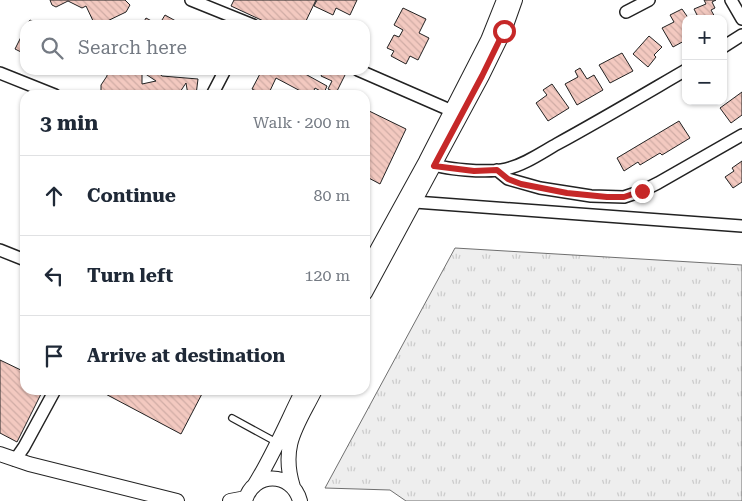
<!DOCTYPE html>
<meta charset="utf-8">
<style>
:root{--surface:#fff;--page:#f6f6f7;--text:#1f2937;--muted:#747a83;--line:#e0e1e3}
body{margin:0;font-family:"Roboto Serif",serif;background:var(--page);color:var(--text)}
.controls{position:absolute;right:15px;top:15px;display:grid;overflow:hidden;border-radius:10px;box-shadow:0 1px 4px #0004}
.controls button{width:45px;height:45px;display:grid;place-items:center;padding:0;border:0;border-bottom:1px solid var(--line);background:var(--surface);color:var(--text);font:25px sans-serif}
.stop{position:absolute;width:15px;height:15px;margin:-11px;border:4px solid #c62828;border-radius:50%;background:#fff}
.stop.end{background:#c62828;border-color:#fff;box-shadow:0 1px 5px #0008}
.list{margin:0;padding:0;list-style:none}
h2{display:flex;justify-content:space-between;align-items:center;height:65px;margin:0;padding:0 20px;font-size:21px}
h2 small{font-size:16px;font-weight:400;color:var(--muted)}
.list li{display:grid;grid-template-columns:32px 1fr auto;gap:15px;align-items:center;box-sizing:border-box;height:80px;padding:0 20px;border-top:1px solid var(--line)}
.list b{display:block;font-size:19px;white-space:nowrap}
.list em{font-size:16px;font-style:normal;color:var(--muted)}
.icon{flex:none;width:28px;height:28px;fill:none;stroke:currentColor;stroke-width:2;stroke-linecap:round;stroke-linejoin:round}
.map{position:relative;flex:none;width:742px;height:501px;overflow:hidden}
.search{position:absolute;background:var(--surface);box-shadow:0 1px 4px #0004;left:20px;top:20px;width:350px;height:55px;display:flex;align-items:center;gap:12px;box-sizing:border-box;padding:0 18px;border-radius:15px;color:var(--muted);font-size:19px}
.panel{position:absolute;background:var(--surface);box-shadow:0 1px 4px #0004;left:20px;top:90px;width:350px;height:305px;border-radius:15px}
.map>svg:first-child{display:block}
.grass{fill:url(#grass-tufts);stroke:#6f6f6f}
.building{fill:url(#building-back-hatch);stroke:#222}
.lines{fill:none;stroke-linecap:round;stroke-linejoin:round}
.service-casing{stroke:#222;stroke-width:8}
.minor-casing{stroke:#222;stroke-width:14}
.tertiary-casing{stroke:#222;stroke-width:16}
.service{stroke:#fff;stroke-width:5.5}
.minor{stroke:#fff;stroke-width:11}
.tertiary{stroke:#fff;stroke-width:14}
.route{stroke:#c62828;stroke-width:6}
</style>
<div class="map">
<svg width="742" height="501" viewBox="0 0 742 501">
<defs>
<pattern id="grass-tufts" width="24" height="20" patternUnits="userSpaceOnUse" patternTransform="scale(1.25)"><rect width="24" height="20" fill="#eee"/><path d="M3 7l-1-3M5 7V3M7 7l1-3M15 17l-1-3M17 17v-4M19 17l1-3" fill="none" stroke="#ccc"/></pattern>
<pattern id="building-back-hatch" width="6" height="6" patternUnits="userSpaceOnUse" patternTransform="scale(1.25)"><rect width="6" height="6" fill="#f3c9c0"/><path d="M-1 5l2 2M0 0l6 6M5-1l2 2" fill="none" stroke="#d0aca5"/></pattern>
</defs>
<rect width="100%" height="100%" fill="#fff"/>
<path class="grass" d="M 455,248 L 742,265 L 742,501 L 406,501 L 390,490 L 325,488 Z"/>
<path class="building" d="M 50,0 L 125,0 L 130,5 L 126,12 L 99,25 L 95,25 L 86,6 L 82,8 L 68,1 L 56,7 L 52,5 Z
M 234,0 L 316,0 L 304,25 L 272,25 L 231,6 Z
M 317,0 L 357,0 L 350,15 L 336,8 L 333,15 L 314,6 Z
M 704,0 L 716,0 L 712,2 L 715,8 L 711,10 L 716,19 L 699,19 L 694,9 L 706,4 Z
M 403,8 L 426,19 L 419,33 L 429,38 L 418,60 L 410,56 L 406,64 L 391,56 L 394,51 L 387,48 L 394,35 L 399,37 L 403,30 L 394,25 Z
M 682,9 L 689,19 L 686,19 L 686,40 L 673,47 L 662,28 L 674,22 L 670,15 Z
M 165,15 L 183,25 L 159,25 Z
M 146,18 L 159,25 L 142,25 Z
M 30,20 L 40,25 L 27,25 Z
M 25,29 L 25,54 L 15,49 Z
M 649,36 L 662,47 L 654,55 L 656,57 L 648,67 L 633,54 Z
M 622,53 L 633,71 L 610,83 L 599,65 Z
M 580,68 L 587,79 L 594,75 L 603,90 L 577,105 L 565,84 L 578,77 L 575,71 Z
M 116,70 L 142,70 L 142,84 L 156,81 L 144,73 L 156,71 L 162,76 L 198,79 L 196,95 L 188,95 L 186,83 L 178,95 L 138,95 L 135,93 L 136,95 L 111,95 L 101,93 L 101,85 L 107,76 L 107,73 Z
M 262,70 L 291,70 L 296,73 L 298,70 L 327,86 L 324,93 L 315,88 L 312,95 L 308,95 L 276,78 L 268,95 L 263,95 L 252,89 Z
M 324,70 L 339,70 L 346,73 L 336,93 L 328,89 L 332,81 L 321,76 Z
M 552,84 L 569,108 L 548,121 L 536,103 L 547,95 L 543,90 Z
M 742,92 L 742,115 L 731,123 L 720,108 Z
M 365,109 L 406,129 L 380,184 L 365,176 Z
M 679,121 L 690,138 L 662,155 L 660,153 L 640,165 L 638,162 L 624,171 L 617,158 Z
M 742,161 L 742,182 L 733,188 L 725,177 L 734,171 L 732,168 Z
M 0,360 L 25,372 L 25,390 L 43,390 L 17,442 L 0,433 Z
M 98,390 L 204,390 L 181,434 Z"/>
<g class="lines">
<g class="service-casing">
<path id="service" d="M 232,418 L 276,442"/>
</g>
<g class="minor-casing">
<path id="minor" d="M 191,0 L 253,25
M 731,0 L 742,19
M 626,12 L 649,0
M 723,47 L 742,35
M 358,70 L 459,114
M 0,73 L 55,95
M 212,95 L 225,70
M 427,162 C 443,170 488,173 506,169 C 524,165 541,153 557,144 C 601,120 643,95 686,70
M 497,170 L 508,179 L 540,188 L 591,196 L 624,197 L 642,191 L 658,183 L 742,135
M 408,199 L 415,202 L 742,226
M 0,250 L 25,260
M 15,460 L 24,447 L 55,390"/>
</g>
<g class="tertiary-casing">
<path id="tertiary" d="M 365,272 L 426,161 L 488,40 L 504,0
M 365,293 L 482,76 L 504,31 L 515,0
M 0,454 L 29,464 L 177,501
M 254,486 C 273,456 287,422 303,390
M 293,487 C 280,445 297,426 315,390
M 230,501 L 246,498
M 245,501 C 253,471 292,471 300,501"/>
</g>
<use href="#service" class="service"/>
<use href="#minor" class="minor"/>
<use href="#tertiary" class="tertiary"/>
</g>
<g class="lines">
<path class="route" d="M 504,31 L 482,76 L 434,166 L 474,171 L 497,170 L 508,179 L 521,184 L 567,193 L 607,197 L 624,197 L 642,191"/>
</g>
</svg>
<div class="controls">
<button>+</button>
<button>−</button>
</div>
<div class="stop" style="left:504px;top:31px"></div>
<div class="stop end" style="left:642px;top:191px"></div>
<div class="search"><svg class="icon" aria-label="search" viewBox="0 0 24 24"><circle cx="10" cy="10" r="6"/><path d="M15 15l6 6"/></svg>Search here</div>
<section class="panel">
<h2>3 min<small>Walk · 200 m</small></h2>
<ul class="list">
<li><svg class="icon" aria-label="ahead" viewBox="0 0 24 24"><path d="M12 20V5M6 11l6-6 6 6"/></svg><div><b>Continue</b></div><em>80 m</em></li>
<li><svg class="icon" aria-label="left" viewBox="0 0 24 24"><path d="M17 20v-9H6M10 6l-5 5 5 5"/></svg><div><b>Turn left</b></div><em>120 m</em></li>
<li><svg class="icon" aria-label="arrive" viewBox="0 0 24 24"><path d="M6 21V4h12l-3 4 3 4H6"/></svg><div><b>Arrive at destination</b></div></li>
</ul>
</section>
</div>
